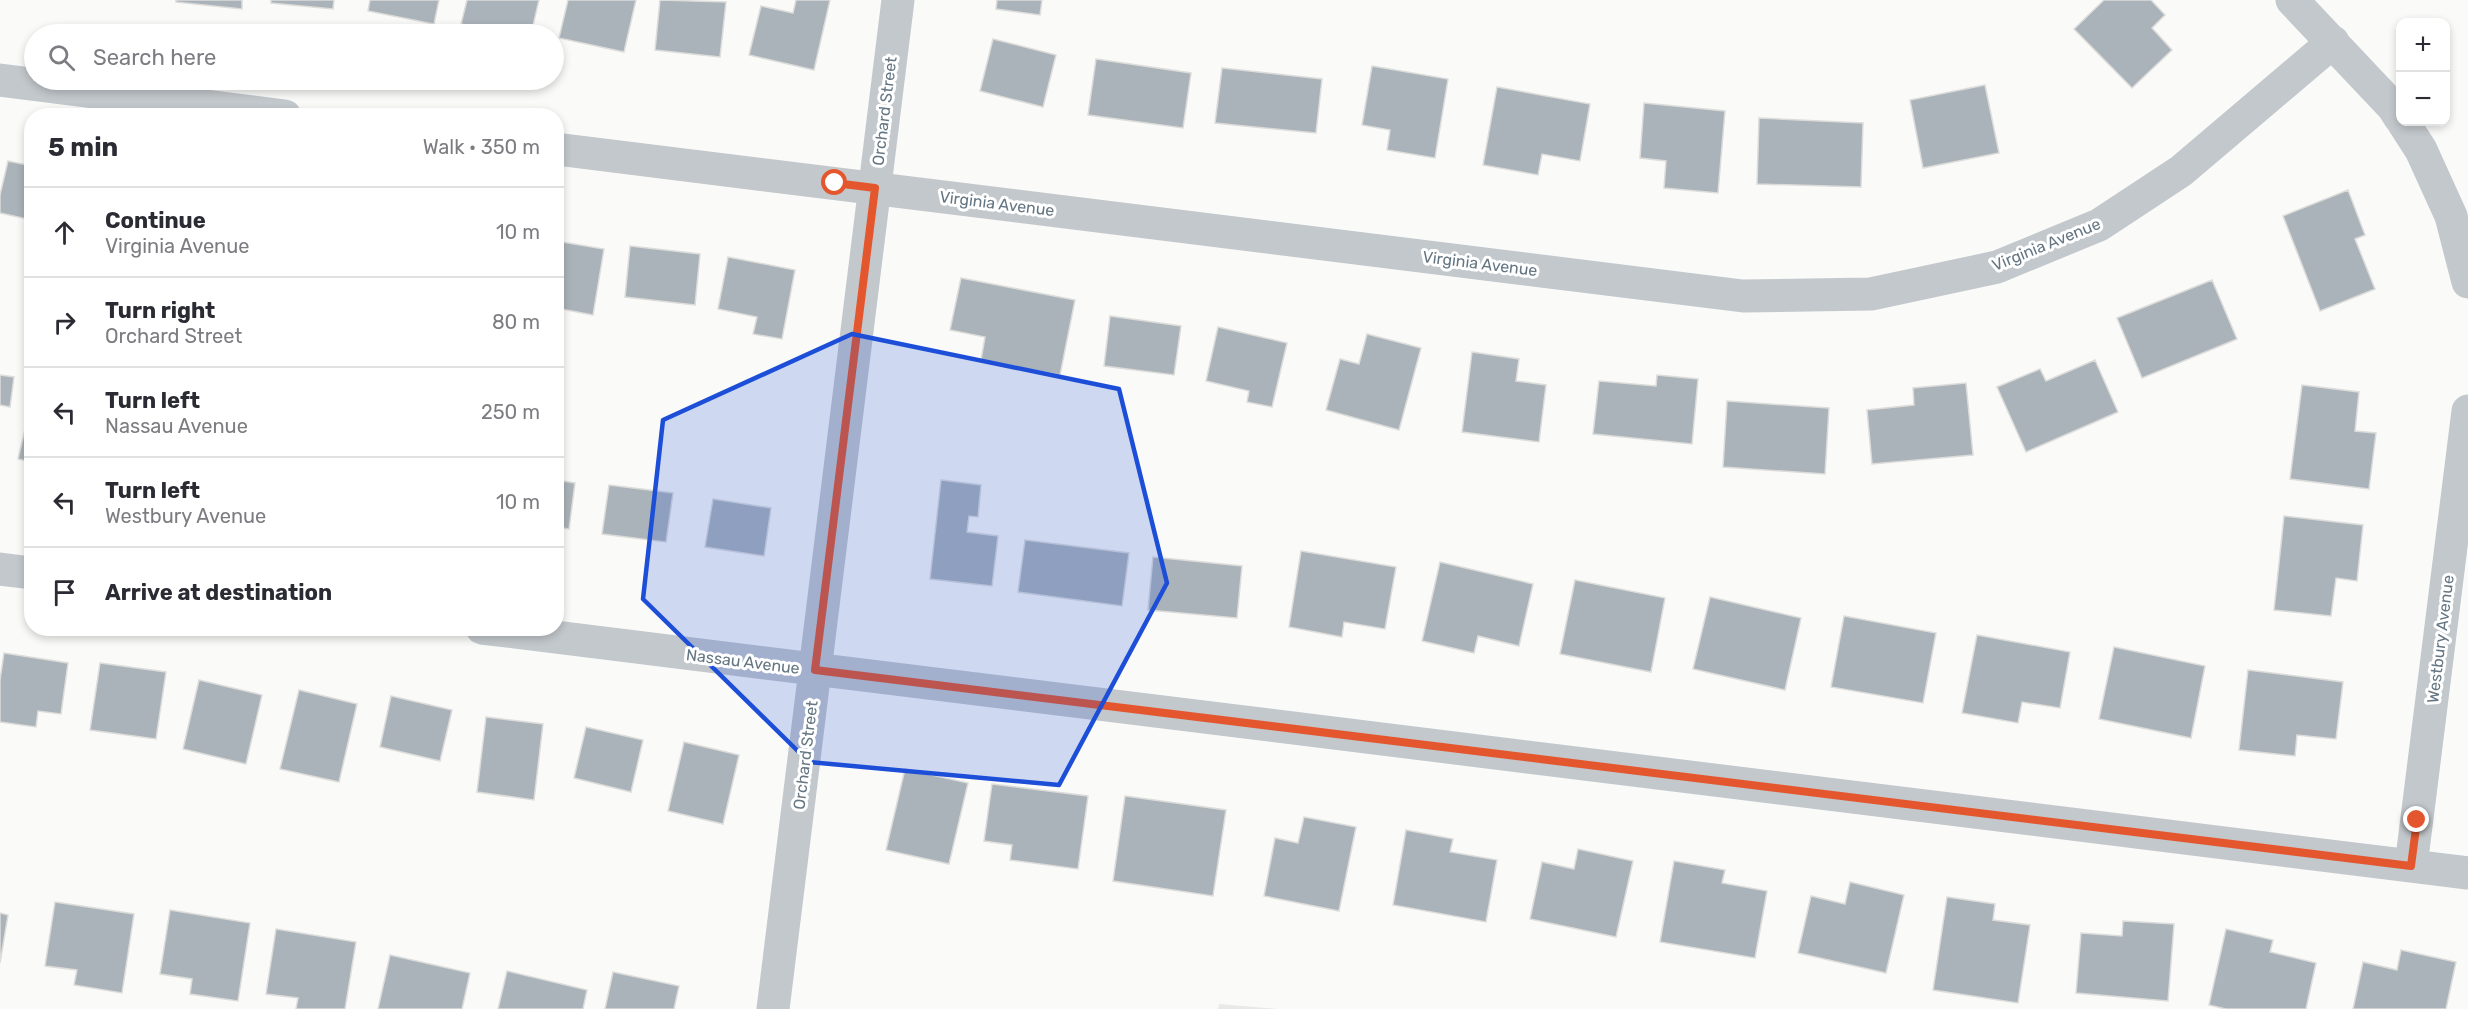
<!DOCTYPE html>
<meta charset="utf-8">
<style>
:root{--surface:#fff;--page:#f2f2f3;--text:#2b2b33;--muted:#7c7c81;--line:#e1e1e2}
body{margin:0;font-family:Rubik,sans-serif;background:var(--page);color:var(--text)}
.controls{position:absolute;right:18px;top:18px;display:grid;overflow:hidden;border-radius:12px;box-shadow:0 3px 9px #0003}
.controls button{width:54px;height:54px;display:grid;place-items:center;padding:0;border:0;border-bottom:2px solid var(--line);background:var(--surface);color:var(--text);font:30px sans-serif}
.stop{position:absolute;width:18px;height:18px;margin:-14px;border:4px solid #e4572e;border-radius:50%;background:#fff}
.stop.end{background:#e4572e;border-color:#fff;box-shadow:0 2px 6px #0008}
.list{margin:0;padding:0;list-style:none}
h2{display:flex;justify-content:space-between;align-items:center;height:78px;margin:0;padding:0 24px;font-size:26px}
h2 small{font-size:20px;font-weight:400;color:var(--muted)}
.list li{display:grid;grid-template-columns:39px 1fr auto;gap:18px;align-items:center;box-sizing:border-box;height:90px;padding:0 24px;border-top:2px solid var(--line)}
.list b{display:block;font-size:22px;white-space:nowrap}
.list p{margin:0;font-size:20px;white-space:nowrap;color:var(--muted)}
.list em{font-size:20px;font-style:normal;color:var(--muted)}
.icon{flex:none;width:33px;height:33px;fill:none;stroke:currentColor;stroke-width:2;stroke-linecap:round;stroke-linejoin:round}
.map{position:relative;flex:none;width:2468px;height:1009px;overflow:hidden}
.search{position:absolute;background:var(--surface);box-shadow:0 3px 9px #0003;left:24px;top:24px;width:540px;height:66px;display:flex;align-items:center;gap:15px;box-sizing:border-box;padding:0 21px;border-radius:33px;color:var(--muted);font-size:22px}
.panel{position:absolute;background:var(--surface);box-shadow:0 3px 9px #0003;left:24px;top:108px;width:540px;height:528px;border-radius:24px}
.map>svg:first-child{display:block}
.built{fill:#e8e9e9}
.building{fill:#aab3b9;stroke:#dcdcda;stroke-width:1.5}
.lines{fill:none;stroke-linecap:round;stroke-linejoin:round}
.minor{stroke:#c3c8cc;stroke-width:33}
.route{stroke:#e4572e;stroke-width:8}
.marked{fill:#1d4ed8;fill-opacity:0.2;stroke:#1d4ed8;stroke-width:4.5;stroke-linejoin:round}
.labels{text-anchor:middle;stroke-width:6;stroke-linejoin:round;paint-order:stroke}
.street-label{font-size:16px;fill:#657683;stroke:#fff}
</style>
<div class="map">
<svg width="2468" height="1009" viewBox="0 0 2468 1009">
<rect width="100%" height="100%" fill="#fafaf8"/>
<path class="built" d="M 1219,1004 L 1278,1009 L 1218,1009 Z"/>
<path class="building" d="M 176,0 L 242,0 L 242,9 L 176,2 Z
M 271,0 L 334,0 L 333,9 L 271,3 Z
M 370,0 L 439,0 L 434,24 L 368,11 Z
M 467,0 L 539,0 L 531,34 L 508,34 L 461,24 Z
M 568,0 L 636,0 L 624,52 L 559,38 Z
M 660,0 L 726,2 L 720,57 L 655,50 Z
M 796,0 L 830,0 L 814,70 L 749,55 L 761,6 L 793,13 Z
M 997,0 L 1042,0 L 1040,15 L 996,9 Z
M 2104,0 L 2151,0 L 2165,15 L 2152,28 L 2172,50 L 2132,88 L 2074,29 Z
M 993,39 L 1056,55 L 1043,107 L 980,91 Z
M 1096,59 L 1191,73 L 1183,128 L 1088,115 Z
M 1372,66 L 1448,79 L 1435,158 L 1387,150 L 1390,130 L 1362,125 Z
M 1222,68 L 1322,79 L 1316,133 L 1215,123 Z
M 1985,85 L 1999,153 L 1923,168 L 1910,100 Z
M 1497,87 L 1590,104 L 1580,161 L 1542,154 L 1538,175 L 1483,165 Z
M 1644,103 L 1725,111 L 1718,193 L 1664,188 L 1666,161 L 1640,158 Z
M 1759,118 L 1863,123 L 1861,187 L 1757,184 Z
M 8,161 L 32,166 L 32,220 L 0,213 L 0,195 Z
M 2348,190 L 2365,235 L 2355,239 L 2375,289 L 2320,311 L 2283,216 Z
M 556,241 L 604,249 L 593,315 L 556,308 Z
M 630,246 L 700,254 L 695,305 L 625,297 Z
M 728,257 L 795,270 L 782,339 L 753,334 L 757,317 L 718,309 Z
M 961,278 L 1075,300 L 1060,375 L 981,360 L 985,337 L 950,330 Z
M 2212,280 L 2237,339 L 2142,378 L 2117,318 Z
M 1110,316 L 1181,326 L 1174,375 L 1104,366 Z
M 1218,327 L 1287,343 L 1272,407 L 1247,402 L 1249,391 L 1206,381 Z
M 1367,334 L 1421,348 L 1399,430 L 1326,410 L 1340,359 L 1359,364 Z
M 1472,352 L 1519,359 L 1516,381 L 1546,385 L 1539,442 L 1462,432 Z
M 2095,360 L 2118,412 L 2026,452 L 1997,387 L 2040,369 L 2046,381 Z
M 0,375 L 14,377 L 10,407 L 0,405 Z
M 1657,375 L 1698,379 L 1692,444 L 1593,434 L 1599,381 L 1656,386 Z
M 1966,383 L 1973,455 L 1872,464 L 1867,410 L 1914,405 L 1913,388 Z
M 2302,385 L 2359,392 L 2355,431 L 2376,433 L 2369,489 L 2290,479 Z
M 1727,401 L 1829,408 L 1825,474 L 1723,467 Z
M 30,408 L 32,409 L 32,462 L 18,459 Z
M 556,480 L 575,483 L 569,529 L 556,527 Z
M 941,480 L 981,485 L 978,517 L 969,516 L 967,532 L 998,536 L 992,586 L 930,579 Z
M 609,485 L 673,493 L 666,542 L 602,534 Z
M 713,499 L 771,508 L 764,556 L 705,547 Z
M 2284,516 L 2363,525 L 2357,581 L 2336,578 L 2331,616 L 2274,610 Z
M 1025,540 L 1129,553 L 1122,606 L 1018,592 Z
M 1301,551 L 1396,567 L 1385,629 L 1344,622 L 1342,637 L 1289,627 Z
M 1153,557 L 1242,566 L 1237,618 L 1148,610 Z
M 1440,562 L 1533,584 L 1519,646 L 1478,636 L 1474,653 L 1422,641 Z
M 1575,580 L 1665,598 L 1651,672 L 1560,654 Z
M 1710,597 L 1801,618 L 1785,690 L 1693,669 Z
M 1844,616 L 1936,633 L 1923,703 L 1831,687 Z
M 1977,635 L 2070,652 L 2060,708 L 2022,702 L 2018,723 L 1962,713 Z
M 2114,647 L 2205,666 L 2191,738 L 2099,719 Z
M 4,653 L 68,663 L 61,714 L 38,711 L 36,727 L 0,722 L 0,680 Z
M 100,663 L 166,672 L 156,739 L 90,730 Z
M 2248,670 L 2343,682 L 2336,739 L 2297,735 L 2295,756 L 2239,750 Z
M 199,680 L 262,695 L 246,764 L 183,749 Z
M 299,690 L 357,704 L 339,782 L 280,769 Z
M 391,696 L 452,710 L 440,761 L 380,747 Z
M 486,717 L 543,724 L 534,800 L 477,792 Z
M 586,727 L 643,740 L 631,792 L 574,778 Z
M 684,742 L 739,755 L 723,824 L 668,811 Z
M 905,769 L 968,783 L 949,864 L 886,850 Z
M 992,784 L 1088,796 L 1078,869 L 1010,860 L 1012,845 L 984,841 Z
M 1125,796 L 1226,810 L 1213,896 L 1113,881 Z
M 1304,817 L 1356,827 L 1339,911 L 1264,896 L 1275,838 L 1298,843 Z
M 1406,830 L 1453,839 L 1450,852 L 1497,860 L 1486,922 L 1393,905 Z
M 1578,849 L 1633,861 L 1616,937 L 1530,919 L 1542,862 L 1574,869 Z
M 1674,861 L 1725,870 L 1722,883 L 1767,891 L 1755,958 L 1660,942 Z
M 1850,882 L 1904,895 L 1886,973 L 1798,953 L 1811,896 L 1845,904 Z
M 1947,897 L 1995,904 L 1993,920 L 2030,925 L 2018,1003 L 1933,990 Z
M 55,902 L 134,914 L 122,993 L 74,985 L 77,970 L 45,966 Z
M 170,910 L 250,923 L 238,1001 L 190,994 L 192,979 L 160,974 Z
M 0,913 L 8,915 L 0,963 Z
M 2123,921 L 2174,924 L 2168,1001 L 2076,993 L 2081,933 L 2122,936 Z
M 276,929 L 356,942 L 345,1009 L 296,1009 L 298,998 L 266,994 Z
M 2226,929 L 2273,940 L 2270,952 L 2316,963 L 2306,1009 L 2226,1009 L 2209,1005 Z
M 2401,950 L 2456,962 L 2446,1009 L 2353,1009 L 2363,962 L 2397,970 Z
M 390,955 L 470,973 L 462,1009 L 378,1009 Z
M 507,971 L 587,990 L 583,1009 L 498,1009 Z
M 613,972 L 679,986 L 674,1009 L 605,1009 Z"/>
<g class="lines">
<path class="minor" d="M 2292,0 L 2393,107 L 2400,118
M 0,80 L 285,116
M 2403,122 L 2421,150 L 2451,216 L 2468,282
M 556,149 L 1743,296 L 1871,294 L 1997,267 L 2099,225 L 2181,171 L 2333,42
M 0,569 L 32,573
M 482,628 L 2468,873
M 2411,866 L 2468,411
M 773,1009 L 898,0"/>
</g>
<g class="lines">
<path class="route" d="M 835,183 L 875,188 L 815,670 L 2411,866 L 2417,820"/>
</g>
<path class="marked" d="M 852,334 L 1119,389 L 1167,583 L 1059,785 L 809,762 L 643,599 L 663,420 Z"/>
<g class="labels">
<g class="street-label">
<text transform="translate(884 111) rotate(-83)" y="6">Orchard Street</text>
<text transform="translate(997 203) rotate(7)" y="6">Virginia Avenue</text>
<text transform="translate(2046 244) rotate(-22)" y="6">Virginia Avenue</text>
<text transform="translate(1480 263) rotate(7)" y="6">Virginia Avenue</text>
<text transform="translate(2440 639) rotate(-83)" y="6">Westbury Avenue</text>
<text transform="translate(743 661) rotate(7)" y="6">Nassau Avenue</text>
<text transform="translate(805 755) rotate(-83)" y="6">Orchard Street</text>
</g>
</g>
</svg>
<div class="controls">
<button>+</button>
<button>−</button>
</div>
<div class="stop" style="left:835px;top:183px"></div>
<div class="stop end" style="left:2417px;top:820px"></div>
<div class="search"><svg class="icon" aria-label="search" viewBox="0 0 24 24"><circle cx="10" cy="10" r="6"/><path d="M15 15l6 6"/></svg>Search here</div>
<section class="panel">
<h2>5 min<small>Walk · 350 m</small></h2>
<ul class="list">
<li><svg class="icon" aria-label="ahead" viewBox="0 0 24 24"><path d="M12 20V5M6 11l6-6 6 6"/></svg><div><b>Continue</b><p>Virginia Avenue</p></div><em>10 m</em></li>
<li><svg class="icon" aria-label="right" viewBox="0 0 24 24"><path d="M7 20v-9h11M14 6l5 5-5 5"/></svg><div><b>Turn right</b><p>Orchard Street</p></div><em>80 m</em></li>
<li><svg class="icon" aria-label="left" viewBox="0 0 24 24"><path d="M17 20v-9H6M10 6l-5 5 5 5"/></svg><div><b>Turn left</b><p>Nassau Avenue</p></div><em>250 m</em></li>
<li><svg class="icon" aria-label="left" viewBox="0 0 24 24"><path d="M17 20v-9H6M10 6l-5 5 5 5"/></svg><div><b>Turn left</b><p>Westbury Avenue</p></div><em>10 m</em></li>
<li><svg class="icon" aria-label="arrive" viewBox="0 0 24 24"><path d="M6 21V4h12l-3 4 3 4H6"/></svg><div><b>Arrive at destination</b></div></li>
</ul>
</section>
</div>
